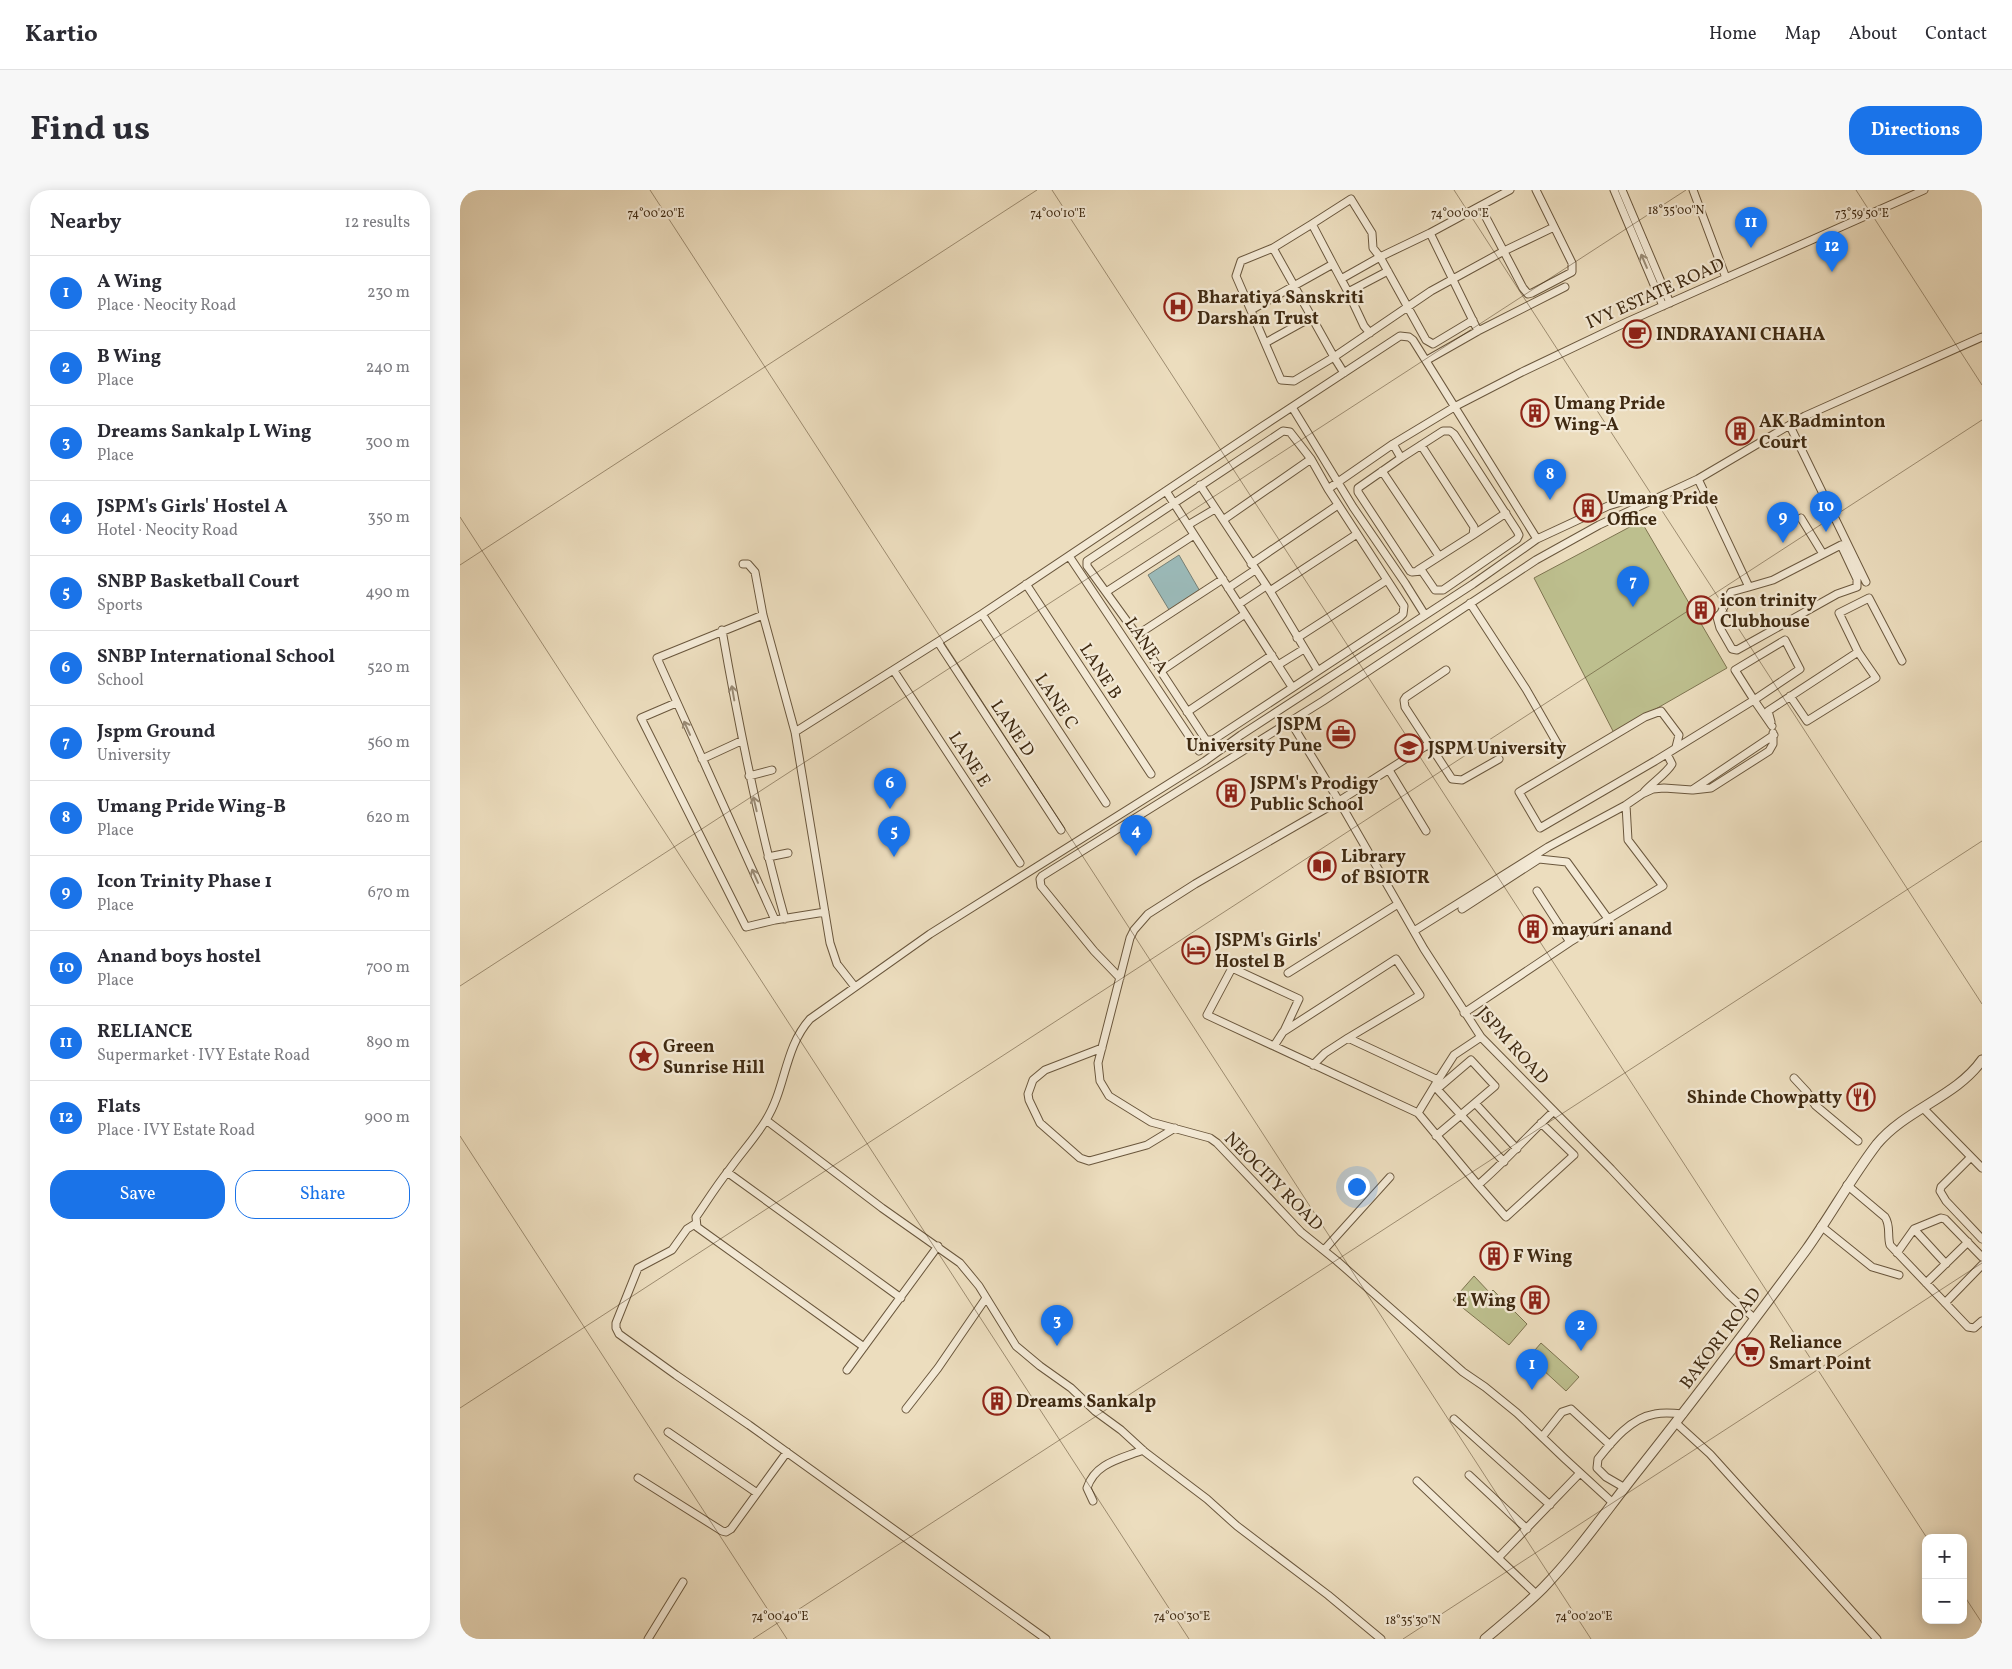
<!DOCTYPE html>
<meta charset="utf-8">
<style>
:root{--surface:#fff;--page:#f7f7f7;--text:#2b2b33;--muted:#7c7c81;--line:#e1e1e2;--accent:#1a73e8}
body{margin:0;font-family:Vollkorn,serif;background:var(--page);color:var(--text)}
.controls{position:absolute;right:15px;bottom:15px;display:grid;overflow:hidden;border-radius:10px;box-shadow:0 2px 12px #0003}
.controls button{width:45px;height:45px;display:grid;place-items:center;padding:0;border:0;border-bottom:1px solid var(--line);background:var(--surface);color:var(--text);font:25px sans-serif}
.you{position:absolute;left:896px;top:996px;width:18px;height:18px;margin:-12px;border:4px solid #fff;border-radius:50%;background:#1a73e8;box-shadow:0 0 0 8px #1a73e833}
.badge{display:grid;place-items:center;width:32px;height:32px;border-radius:50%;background:var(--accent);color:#fff;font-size:16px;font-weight:700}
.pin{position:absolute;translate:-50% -41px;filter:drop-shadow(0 1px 2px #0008)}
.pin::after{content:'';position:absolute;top:26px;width:18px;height:15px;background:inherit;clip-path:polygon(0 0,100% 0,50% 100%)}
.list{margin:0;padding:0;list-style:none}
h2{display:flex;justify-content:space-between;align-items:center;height:65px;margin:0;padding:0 20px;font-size:21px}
h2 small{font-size:16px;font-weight:400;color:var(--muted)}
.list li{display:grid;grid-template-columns:32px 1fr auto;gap:15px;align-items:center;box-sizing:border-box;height:75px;padding:0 20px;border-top:1px solid var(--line)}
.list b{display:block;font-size:19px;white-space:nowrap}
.list p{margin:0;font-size:16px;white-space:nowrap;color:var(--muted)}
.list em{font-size:16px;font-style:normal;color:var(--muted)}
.actions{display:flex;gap:10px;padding:15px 20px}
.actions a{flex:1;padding:11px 0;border:1px solid var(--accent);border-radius:20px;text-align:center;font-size:18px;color:var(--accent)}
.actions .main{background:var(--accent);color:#fff}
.map{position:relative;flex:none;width:1522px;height:1449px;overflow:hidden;border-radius:20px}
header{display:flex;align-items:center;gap:30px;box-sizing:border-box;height:70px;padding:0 25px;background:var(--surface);border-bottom:1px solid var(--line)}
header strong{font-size:24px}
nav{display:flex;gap:28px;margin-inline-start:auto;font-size:18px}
.intro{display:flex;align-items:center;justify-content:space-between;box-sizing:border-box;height:120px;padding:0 30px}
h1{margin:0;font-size:35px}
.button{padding:12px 22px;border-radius:20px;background:var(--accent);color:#fff;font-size:18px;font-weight:700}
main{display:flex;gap:30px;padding:0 30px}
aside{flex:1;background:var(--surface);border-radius:20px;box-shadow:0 2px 12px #0003}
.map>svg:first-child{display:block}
.green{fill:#bdbf8e;stroke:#7e7450}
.water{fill:#9bbab9;stroke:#768076}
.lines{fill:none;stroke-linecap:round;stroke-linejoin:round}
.minor-casing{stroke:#6a573d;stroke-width:9}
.tertiary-casing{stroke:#6a573d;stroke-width:11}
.minor{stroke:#f3e9d5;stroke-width:7}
.tertiary{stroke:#f3e9d5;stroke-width:9}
.oneway{stroke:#998a74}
.ticks{fill:none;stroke:#3f2a12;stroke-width:1;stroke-opacity:0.45}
.labels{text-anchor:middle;stroke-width:4.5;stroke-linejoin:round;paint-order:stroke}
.street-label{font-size:18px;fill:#3f2a12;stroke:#f3e9d5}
.poi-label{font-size:18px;font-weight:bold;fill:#3f2a12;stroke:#f3e9d5;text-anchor:start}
.ticks-label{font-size:12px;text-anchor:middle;fill:#3f2a12;stroke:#f3e9d5;stroke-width:4.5;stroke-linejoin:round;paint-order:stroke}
</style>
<header>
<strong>Kartio</strong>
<nav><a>Home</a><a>Map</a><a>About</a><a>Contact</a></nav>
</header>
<div class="intro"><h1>Find us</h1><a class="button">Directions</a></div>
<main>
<aside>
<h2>Nearby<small>12 results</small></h2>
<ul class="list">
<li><span class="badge">1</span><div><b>A Wing</b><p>Place · Neocity Road</p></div><em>230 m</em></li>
<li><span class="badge">2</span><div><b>B Wing</b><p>Place</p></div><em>240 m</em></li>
<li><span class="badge">3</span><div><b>Dreams Sankalp L Wing</b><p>Place</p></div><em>300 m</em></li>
<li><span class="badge">4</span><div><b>JSPM's Girls' Hostel A</b><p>Hotel · Neocity Road</p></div><em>350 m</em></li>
<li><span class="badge">5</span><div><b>SNBP Basketball Court</b><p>Sports</p></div><em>490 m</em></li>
<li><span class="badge">6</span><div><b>SNBP International School</b><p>School</p></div><em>520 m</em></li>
<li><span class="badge">7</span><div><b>Jspm Ground</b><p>University</p></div><em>560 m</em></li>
<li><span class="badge">8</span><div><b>Umang Pride Wing-B</b><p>Place</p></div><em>620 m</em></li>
<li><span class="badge">9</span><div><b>Icon Trinity Phase 1</b><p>Place</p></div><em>670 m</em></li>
<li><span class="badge">10</span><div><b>Anand boys hostel</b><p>Place</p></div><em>700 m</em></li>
<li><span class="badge">11</span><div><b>RELIANCE</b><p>Supermarket · IVY Estate Road</p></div><em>890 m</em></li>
<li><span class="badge">12</span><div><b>Flats</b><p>Place · IVY Estate Road</p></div><em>900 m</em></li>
</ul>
<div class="actions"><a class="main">Save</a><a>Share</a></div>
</aside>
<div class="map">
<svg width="1522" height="1449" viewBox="0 0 1522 1449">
<rect width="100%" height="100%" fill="#ecddbe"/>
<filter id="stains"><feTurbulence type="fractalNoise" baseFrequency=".004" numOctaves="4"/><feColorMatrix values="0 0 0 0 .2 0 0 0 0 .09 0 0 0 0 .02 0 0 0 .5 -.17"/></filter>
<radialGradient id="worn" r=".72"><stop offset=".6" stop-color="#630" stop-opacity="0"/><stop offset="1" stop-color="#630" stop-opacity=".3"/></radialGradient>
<path class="green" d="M 1181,331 L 1267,478 L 1154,543 L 1074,388 Z
M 1014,1086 L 1030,1103 L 1033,1100 L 1067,1134 L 1049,1155 L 993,1110 Z
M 1081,1153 L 1119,1187 L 1106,1201 L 1069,1167 Z"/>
<path class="water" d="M 719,365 L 741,403 L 711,423 L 688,385 Z"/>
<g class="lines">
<g class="minor-casing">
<path id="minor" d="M 1154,0 L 1203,116
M 1162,0 L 1210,113
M 1233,0 L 1266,88
M 1020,16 L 1050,0
M 970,43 L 1018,141
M 813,58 L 852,34
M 881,89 L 888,102
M 791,120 L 873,74 L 852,34 L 891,9 L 912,43 L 913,58 L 920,67 L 881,89 L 873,74
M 1013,130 L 973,154 L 966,150 L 920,67 L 970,43 L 1020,16 L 1063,98 L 1068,104 L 1072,103 L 1112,82 L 1112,73 L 1076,0
M 910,143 L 904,136 L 888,102 L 928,81
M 805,153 L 852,127
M 967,170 L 1018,141 L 1105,97
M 884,183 L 874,167 L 813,58 L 781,71 L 776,86 L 821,190 L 834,191 L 874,167 L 971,101 L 1044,61 L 1094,37
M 832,217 L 893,317 L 945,393 L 965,425
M 1330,236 L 1406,392
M 823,241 L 830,242 L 851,269 L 868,299 L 944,416 L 943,424 L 940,427 L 753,550 L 746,550 L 677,445 L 627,376 L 627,371 Z
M 933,254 L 941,268 L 983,241 L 990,241 L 994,244 L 1057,341 L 1059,345 L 1057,349 L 983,400 L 975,400 L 962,381 L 952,382 L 950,381 L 898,302 L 898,298 L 941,268
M 922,281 L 979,366
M 1238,289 L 1289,397 L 1271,402 L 1261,423 L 1257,427 L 1260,438 L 1272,459 L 1277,460 L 1377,404 L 1397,397 L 1397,389 L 1381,355 L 1313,390 L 1289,397
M 740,295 L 810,401
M 868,299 L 933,254 L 996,216 L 1062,182 L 1169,131 L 1464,0
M 706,301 L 832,497
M 1341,328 L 1363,364
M 763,330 L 851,269
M 728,335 L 755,319
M 1013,345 L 1046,323
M 609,366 L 739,561
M 283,374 L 288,374 L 295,382 L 303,425 L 335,542 L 370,753 L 377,774 L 395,797
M 791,374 L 878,315
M 958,380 L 1013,345 L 1014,337 L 961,255
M 566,394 L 691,584
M 768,398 L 795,380
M 646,402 L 734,345
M 1010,413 L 1066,499 L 1101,560
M 779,414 L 806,396
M 522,424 L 646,613
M 303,425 L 197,468 L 315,730
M 262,440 C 279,537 298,633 325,729
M 677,445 L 763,389
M 837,448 L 927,390
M 478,452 L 601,640
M 818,475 L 844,459
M 986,480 L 946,507 L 944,510 L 945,517 L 992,589 L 1002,590 L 1039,569
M 434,481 L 560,673
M 701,481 L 785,424
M 858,481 L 810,401 L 897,344
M 1330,506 L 1347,531 L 1416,488 L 1398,462
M 216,513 L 181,528 L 286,737 L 315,730 L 365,722
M 727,522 L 812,465
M 830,531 L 879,611 L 964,759 L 1021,847 L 1151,979 L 1269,1105 L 1295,1129
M 1311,532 L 1308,521 L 1398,462 L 1379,423 L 1409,408 L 1442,471
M 335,542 L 522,424 L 803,236 L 940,146 L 949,147 L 953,150 L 1077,349
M 969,554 L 879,611 L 735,694 L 688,724 L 674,740 L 670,748 L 638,873 L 640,891 L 649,906 L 691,932 L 750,948 L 757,953 L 841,1042 L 877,1071 L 1003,1182 L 1025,1197 L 1057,1223 L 1104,1268 L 1153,1313
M 1216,557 L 1219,545 L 1201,521 L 1185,527 L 1059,602 L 1080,638 L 1195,571 L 1294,510 L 1275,480 L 1325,450 L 1340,479 L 1294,510 L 1312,536
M 242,569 L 281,551
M 929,580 L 966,641
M 289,586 L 312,580
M 1233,600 L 1251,598 L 1309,561 L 1313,554 L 1313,543
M 1184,602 C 1192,593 1207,583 1212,574 L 1207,564
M 308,667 L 328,663
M 1077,701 L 1110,752
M 1002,719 L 1079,669 L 1107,672 L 1149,730
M 954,741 L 1088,657 L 1166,615 L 1182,604 L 1193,599 L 1204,598 L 1232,600 L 1314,545
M 828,783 L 938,714
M 660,788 L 634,761 L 581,696 L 580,689 L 582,686 L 863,511 L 1076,370 L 1139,335 L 1238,289 L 1345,226 L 1522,147
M 1004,823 L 1110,752 L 1203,696 L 1168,650 L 1166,615
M 824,841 L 839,809 L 772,778 L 747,825 L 958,923 L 978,890
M 814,856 L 823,842 L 936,769 L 960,805 L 888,848 L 978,890 L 994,865 L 1021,847
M 642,858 L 585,880 L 573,890 L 568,904 L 569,910 L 580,933 L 620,968 L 629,971 L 687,955 L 715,938
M 853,875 L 865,863 L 888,848
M 1334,888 L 1347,902 L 1355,915 L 1398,951
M 1015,913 L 1035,896 L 1011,870 L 977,899 L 1044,972
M 1463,918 L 1522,978
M 958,923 L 1018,995
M 306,930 L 422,1018 L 500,1073 L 519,1096 L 556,1156 L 580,1176 L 611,1198 L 635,1221 L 661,1240 L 685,1262 L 747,1309 L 777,1336 L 868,1405 L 921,1449
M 1081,933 L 1114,965 L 1046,1027 L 1018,995 C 1045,972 1068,945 1094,921
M 976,946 L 1015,913 L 1057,959
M 1511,967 L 1481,997 L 1480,1001 L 1486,1011 L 1522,1049
M 267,982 L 441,1108
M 1387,995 L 1425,1027 C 1431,1036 1427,1045 1430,1055 L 1508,1137 L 1514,1138 L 1522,1131
M 235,1034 L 227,1039 L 212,1060 L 178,1078 L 156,1133 L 156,1138 L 159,1144 L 216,1185 L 289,1235 L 586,1449
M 1361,1036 L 1412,1077 L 1439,1085
M 1454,1039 L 1486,1074
M 864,1060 L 930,987
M 1437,1063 L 1454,1039 L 1481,1028 L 1485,1029 L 1522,1067
M 1466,1093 L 1508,1052
M 1485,1113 L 1522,1075
M 404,1157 L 237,1037 L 236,1027 C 247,1011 257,995 269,980 C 281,963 295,948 306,930 C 326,898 324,858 350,829 L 470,744 L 745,571 L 781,545 L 1013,394 L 1077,349 L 1148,316 L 1168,310 L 1192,311
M 387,1180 L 478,1056
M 446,1219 L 478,1178 L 526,1108
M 994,1229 L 1090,1315
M 1216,1233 L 1250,1264 L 1417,1449
M 208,1242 L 297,1303
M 1082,1247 L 1102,1222 L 1111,1219 L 1150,1255
M 1009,1285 L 1067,1339
M 178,1288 L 262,1341 L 266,1342 L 271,1339 L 327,1262
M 957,1291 L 1076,1404
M 1165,1298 L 1146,1287 L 1137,1278 L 1138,1269 C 1153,1250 1171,1228 1195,1224 C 1204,1222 1214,1223 1223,1224
M 633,1311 L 627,1298 C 635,1273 660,1269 683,1260
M 1038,1368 L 1120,1283
M 188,1449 L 223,1392"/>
</g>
<g class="tertiary-casing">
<path id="tertiary" d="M 1025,1449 C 1045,1432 1065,1416 1083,1398 C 1119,1361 1148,1318 1180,1278 C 1237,1206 1292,1133 1346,1060 C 1371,1025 1391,988 1417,954 C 1446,919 1496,907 1522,870"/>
</g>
<use href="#minor" class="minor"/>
<use href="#tertiary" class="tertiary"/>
</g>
<defs><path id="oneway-shaft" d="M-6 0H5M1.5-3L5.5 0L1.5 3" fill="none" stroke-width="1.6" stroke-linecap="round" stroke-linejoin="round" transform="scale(1.25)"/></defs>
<g class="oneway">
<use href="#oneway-shaft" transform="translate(1184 71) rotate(-113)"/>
<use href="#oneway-shaft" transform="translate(273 503) rotate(-100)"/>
<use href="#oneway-shaft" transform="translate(227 538) rotate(-114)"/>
<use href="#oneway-shaft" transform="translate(295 614) rotate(-103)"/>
<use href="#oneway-shaft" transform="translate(295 686) rotate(-114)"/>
</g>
<path class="ticks" d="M 190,0 L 1131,1449M 592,0 L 1467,1348M 994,0 L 1522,814M 1396,0 L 1522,195M 0,327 L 729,1449M 0,375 L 577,0M 0,796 L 1226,0M 0,946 L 327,1449M 0,1218 L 1522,230M 1503,1404 L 1522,1433M 293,1449 L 1522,651M 943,1449 L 1522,1073"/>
<defs>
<g id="hospital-ring" transform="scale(1.4375)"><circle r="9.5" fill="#f3e9d5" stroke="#8f2418" stroke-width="1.5"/><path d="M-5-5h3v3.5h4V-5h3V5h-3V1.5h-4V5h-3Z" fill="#8f2418"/></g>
<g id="cafe-ring" transform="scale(1.4375)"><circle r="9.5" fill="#f3e9d5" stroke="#8f2418" stroke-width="1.5"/><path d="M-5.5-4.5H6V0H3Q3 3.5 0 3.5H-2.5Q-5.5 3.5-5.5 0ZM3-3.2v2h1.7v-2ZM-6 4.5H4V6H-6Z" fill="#8f2418"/></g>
<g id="building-ring" transform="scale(1.4375)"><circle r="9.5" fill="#f3e9d5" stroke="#8f2418" stroke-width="1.5"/><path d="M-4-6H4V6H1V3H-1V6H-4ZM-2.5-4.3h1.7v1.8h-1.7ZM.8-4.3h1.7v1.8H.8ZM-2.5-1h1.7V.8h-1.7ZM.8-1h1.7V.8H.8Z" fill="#8f2418"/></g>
<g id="office-ring" transform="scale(1.4375)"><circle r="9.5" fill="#f3e9d5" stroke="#8f2418" stroke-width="1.5"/><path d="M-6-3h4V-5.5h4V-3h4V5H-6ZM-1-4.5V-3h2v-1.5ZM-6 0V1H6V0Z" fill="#8f2418"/></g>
<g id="university-ring" transform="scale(1.4375)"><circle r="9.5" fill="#f3e9d5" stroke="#8f2418" stroke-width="1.5"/><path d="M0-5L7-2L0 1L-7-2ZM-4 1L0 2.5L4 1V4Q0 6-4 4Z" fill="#8f2418"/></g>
<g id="library-ring" transform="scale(1.4375)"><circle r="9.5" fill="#f3e9d5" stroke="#8f2418" stroke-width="1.5"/><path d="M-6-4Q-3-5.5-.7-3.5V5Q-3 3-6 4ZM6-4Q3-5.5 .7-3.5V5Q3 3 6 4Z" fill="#8f2418"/></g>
<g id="hotel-ring" transform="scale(1.4375)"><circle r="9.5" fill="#f3e9d5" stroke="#8f2418" stroke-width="1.5"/><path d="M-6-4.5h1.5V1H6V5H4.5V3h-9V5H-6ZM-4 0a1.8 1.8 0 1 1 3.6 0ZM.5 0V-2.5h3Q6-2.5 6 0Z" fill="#8f2418"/></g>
<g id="sight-ring" transform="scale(1.4375)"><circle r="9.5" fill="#f3e9d5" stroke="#8f2418" stroke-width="1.5"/><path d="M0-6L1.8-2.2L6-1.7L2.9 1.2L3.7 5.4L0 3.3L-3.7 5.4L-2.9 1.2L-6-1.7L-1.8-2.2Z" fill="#8f2418"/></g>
<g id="restaurant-ring" transform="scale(1.4375)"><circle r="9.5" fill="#f3e9d5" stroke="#8f2418" stroke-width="1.5"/><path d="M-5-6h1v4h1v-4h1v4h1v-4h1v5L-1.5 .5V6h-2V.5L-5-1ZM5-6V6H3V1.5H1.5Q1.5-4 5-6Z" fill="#8f2418"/></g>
<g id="supermarket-ring" transform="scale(1.4375)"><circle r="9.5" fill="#f3e9d5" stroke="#8f2418" stroke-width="1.5"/><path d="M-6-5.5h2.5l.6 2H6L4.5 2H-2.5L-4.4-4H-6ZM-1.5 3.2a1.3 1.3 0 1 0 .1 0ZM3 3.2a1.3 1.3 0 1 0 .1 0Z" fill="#8f2418"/></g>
</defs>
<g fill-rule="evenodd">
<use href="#hospital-ring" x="718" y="117"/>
<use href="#cafe-ring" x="1177" y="144"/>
<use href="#building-ring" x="1075" y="223"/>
<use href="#building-ring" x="1280" y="241"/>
<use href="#building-ring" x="1128" y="318"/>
<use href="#building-ring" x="1241" y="420"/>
<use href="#office-ring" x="881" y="544"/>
<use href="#university-ring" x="949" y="558"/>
<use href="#building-ring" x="771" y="603"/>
<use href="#library-ring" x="862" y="676"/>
<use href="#building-ring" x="1073" y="739"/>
<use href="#hotel-ring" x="736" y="760"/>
<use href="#sight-ring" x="184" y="866"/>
<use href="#restaurant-ring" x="1401" y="907"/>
<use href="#building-ring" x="1034" y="1066"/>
<use href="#building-ring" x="1075" y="1110"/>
<use href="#supermarket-ring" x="1290" y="1162"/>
<use href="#building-ring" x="537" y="1211"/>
</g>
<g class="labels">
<g class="street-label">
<text transform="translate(1195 103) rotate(-24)" y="6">IVY ESTATE ROAD</text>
<text transform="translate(687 455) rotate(56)" y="6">LANE A</text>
<text transform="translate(641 481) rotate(57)" y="6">LANE B</text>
<text transform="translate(597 511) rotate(56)" y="6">LANE C</text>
<text transform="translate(553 538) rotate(56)" y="6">LANE D</text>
<text transform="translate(510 569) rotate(57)" y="6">LANE E</text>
<text transform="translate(1053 855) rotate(48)" y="6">JSPM ROAD</text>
<text transform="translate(814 991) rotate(45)" y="6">NEOCITY ROAD</text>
<text transform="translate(1260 1148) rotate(-53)" y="6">BAKORI ROAD</text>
</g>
<g class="poi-label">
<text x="737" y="113">Bharatiya Sanskriti<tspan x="737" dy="21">Darshan Trust</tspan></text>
<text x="1196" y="150">INDRAYANI CHAHA</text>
<text x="1094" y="219">Umang Pride<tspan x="1094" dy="21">Wing-A</tspan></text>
<text x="1299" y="237">AK Badminton<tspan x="1299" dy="21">Court</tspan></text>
<text x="1147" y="314">Umang Pride<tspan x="1147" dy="21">Office</tspan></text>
<text x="1260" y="416">icon trinity<tspan x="1260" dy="21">Clubhouse</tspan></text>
<text x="862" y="540" text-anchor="end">JSPM<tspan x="862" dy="21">University Pune</tspan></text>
<text x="968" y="564">JSPM University</text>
<text x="790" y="599">JSPM's Prodigy<tspan x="790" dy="21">Public School</tspan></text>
<text x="881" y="672">Library<tspan x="881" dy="21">of BSIOTR</tspan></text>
<text x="1092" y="745">mayuri anand</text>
<text x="755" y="756">JSPM's Girls'<tspan x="755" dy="21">Hostel B</tspan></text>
<text x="203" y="862">Green<tspan x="203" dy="21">Sunrise Hill</tspan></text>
<text x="1382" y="913" text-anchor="end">Shinde Chowpatty</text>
<text x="1053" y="1072">F Wing</text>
<text x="1056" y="1116" text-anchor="end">E Wing</text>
<text x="1309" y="1158">Reliance<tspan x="1309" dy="21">Smart Point</tspan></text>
<text x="556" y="1217">Dreams Sankalp</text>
</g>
</g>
<g class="ticks-label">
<text x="1216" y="24">18°35'00"N</text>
<text x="598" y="27">74°00'10"E</text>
<text x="1000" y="27">74°00'00"E</text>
<text x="196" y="27">74°00'20"E</text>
<text x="1402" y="27">73°59'50"E</text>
<text x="320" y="1430">74°00'40"E</text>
<text x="722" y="1430">74°00'30"E</text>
<text x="1124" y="1430">74°00'20"E</text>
<text x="953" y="1434">18°35'30"N</text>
</g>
<rect width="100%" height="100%" filter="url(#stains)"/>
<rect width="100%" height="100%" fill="url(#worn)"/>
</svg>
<div class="controls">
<button>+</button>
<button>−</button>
</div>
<div class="you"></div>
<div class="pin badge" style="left:1072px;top:1200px">1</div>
<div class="pin badge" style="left:1121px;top:1161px">2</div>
<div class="pin badge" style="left:597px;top:1156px">3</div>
<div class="pin badge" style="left:676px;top:666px">4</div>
<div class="pin badge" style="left:434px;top:667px">5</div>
<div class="pin badge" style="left:430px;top:619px">6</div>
<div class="pin badge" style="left:1173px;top:417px">7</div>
<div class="pin badge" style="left:1090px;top:310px">8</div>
<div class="pin badge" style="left:1323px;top:353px">9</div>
<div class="pin badge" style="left:1366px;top:342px">10</div>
<div class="pin badge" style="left:1291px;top:58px">11</div>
<div class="pin badge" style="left:1372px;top:82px">12</div>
</div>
</main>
